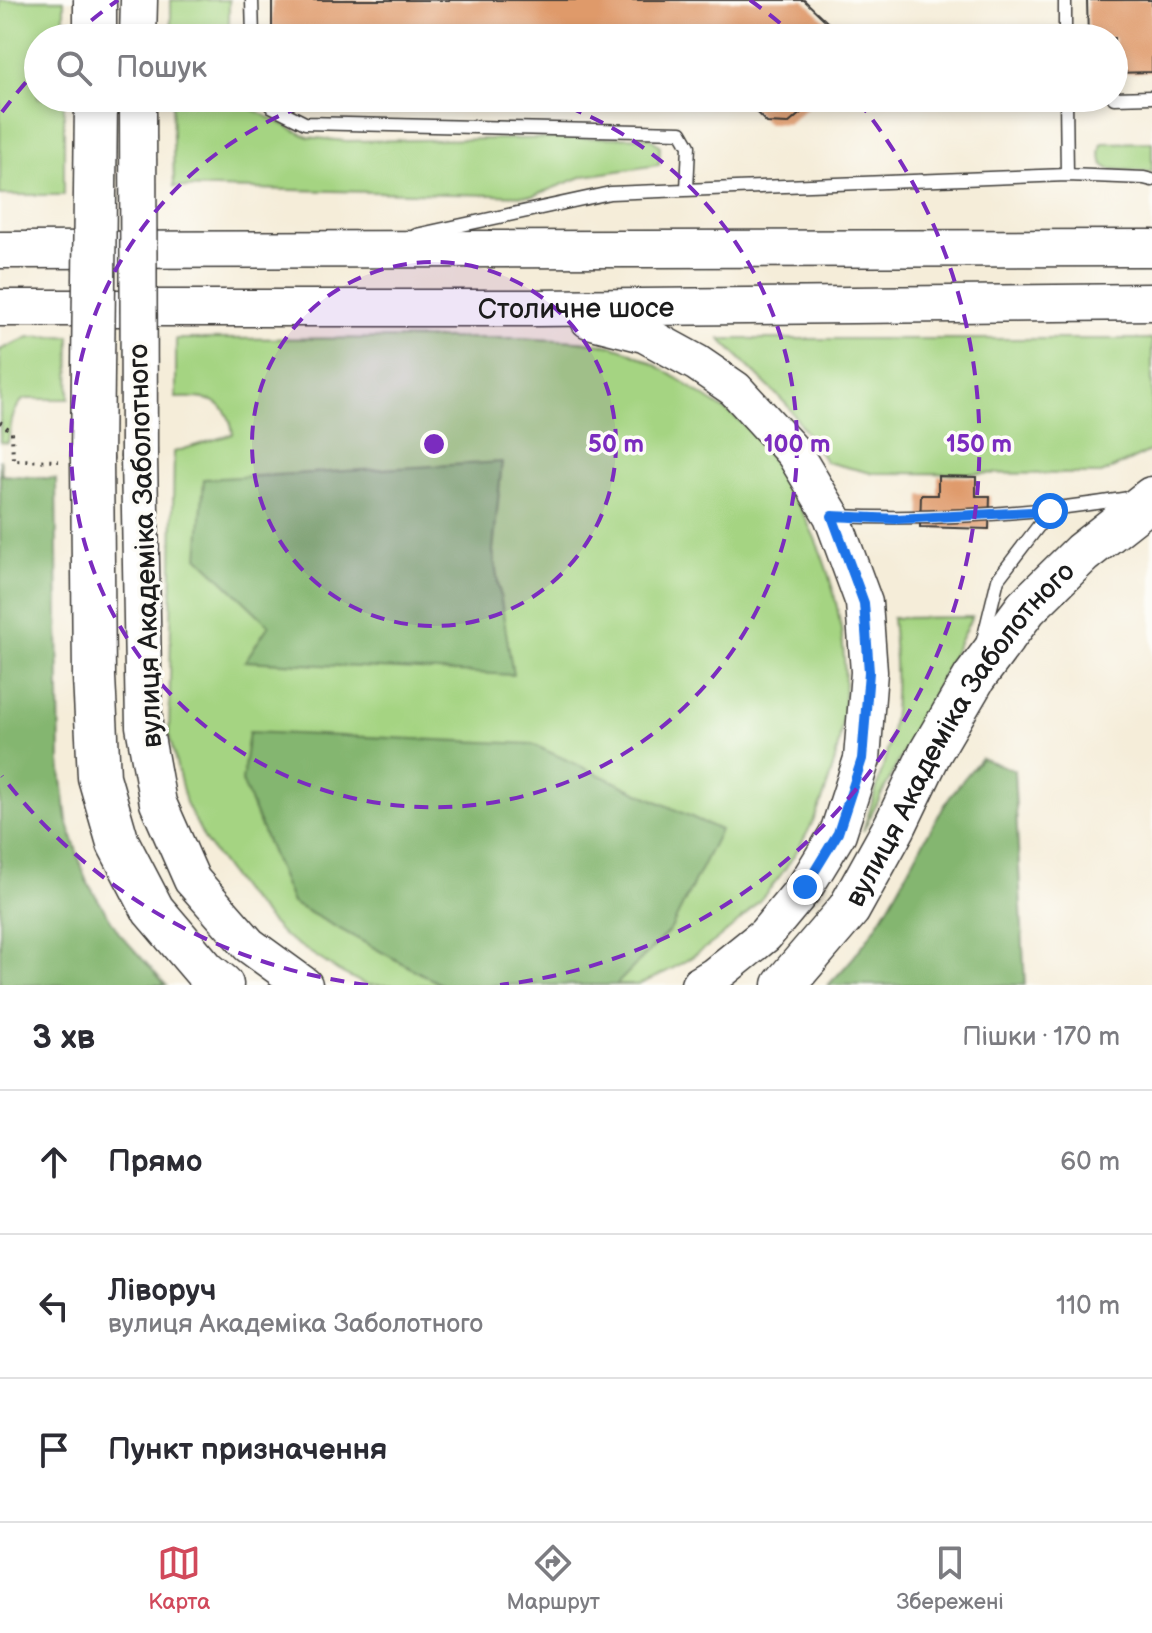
<!DOCTYPE html>
<html lang="uk">
<meta charset="utf-8">
<style>
:root{--surface:#fff;--page:#f2f2f3;--text:#2b2b33;--muted:#7c7c81;--line:#e1e1e2;--accent:#d1495b}
body{margin:0;font-family:"Balsamiq Sans",sans-serif;background:var(--page);color:var(--text)}
.stop{position:absolute;width:24px;height:24px;margin:-18px;border:6px solid #1a73e8;border-radius:50%;background:#fff}
.stop.end{background:#1a73e8;border-color:#fff;box-shadow:0 2px 8px #0008}
.list{margin:0;padding:0;list-style:none}
h2{display:flex;justify-content:space-between;align-items:center;height:104px;margin:0;padding:0 32px;font-size:34px}
h2 small{font-size:26px;font-weight:400;color:var(--muted)}
.list li{display:grid;grid-template-columns:52px 1fr auto;gap:24px;align-items:center;box-sizing:border-box;height:144px;padding:0 32px;border-top:2px solid var(--line)}
.list b{display:block;font-size:30px;white-space:nowrap}
.list p{margin:0;font-size:26px;white-space:nowrap;color:var(--muted)}
.list em{font-size:26px;font-style:normal;color:var(--muted)}
.icon{flex:none;width:44px;height:44px;fill:none;stroke:currentColor;stroke-width:2;stroke-linecap:round;stroke-linejoin:round}
.map{position:relative;flex:none;width:1152px;height:985px;overflow:hidden}
.search{position:absolute;background:var(--surface);box-shadow:0 4px 12px #0003;left:24px;right:24px;top:24px;height:88px;display:flex;align-items:center;gap:20px;box-sizing:border-box;padding:0 28px;border-radius:44px;color:var(--muted);font-size:30px}
.sheet{height:536px;background:var(--surface)}
nav{display:flex;justify-content:space-around;align-items:center;box-sizing:border-box;height:112px;border-top:2px solid var(--line);background:var(--surface);font-size:22px;color:var(--muted)}
nav a{display:grid;justify-items:center;gap:4px}
nav .on{color:var(--accent)}
.map>svg:first-child{display:block}
.green{fill:#a5d482;stroke:#60784f;stroke-width:2}
.forest{fill:#84b670;stroke:#506946;stroke-width:2}
.building{fill:#df9a6b}
.lines{fill:none;stroke-linecap:round;stroke-linejoin:round}
.lane-casing{stroke:#3d3b38;stroke-width:15}
.primary-casing{stroke:#3d3b38;stroke-width:39}
.highway-casing{stroke:#3d3b38;stroke-width:45}
.path{stroke:#3d3b38;stroke-width:4;stroke-dasharray:2 6;stroke-linecap:butt}
.lane{stroke:#fff;stroke-width:12}
.primary{stroke:#fff;stroke-width:36}
.highway{stroke:#fff;stroke-width:42}
.primary-bridge-casing{stroke:#3d3b38;stroke-width:39;stroke-linecap:butt}
.highway-bridge-casing{stroke:#3d3b38;stroke-width:45;stroke-linecap:butt}
.primary-bridge{stroke:#fff;stroke-width:36}
.highway-bridge{stroke:#fff;stroke-width:42}
.route{stroke:#1a73e8;stroke-width:10}
.ring{fill:none;stroke:#7b2cbf;stroke-width:4;stroke-dasharray:14 10}
.labels{text-anchor:middle;stroke-width:7;stroke-linejoin:round;paint-order:stroke}
.street-label{font-size:28px;fill:#1c1c1c;stroke:#fdfcf7}
.centre{fill:#7b2cbf;stroke:#fdfcf7;stroke-width:4}
.ring-label{font-size:24px;text-anchor:middle;font-weight:bold;fill:#7b2cbf;stroke:#fdfcf7;stroke-width:7;stroke-linejoin:round;paint-order:stroke}
</style>
<div class="map">
<svg width="1152" height="985" viewBox="0 0 1152 985">
<rect width="100%" height="100%" fill="#fdfcf7"/>
<filter id="ink" filterUnits="userSpaceOnUse"><feTurbulence type="fractalNoise" baseFrequency=".0125" numOctaves="2"/><feDisplacementMap in="SourceGraphic" scale="16" xChannelSelector="R" yChannelSelector="G"/><feConvolveMatrix kernelMatrix="1 2 1 2 8 2 1 2 1" color-interpolation-filters="sRGB"/></filter>
<filter id="wash" filterUnits="userSpaceOnUse"><feTurbulence type="fractalNoise" baseFrequency=".006" numOctaves="4" result="noise"/><feDisplacementMap in="SourceGraphic" scale="32" xChannelSelector="R" yChannelSelector="G"/><feGaussianBlur stdDeviation="1.8" result="paint"/><feColorMatrix in="noise" values="0 0 0 0 0 0 0 0 0 0 0 0 0 0 0 0 0 1.4 0 .05"/><feComposite in="paint" operator="in"/></filter>
<g filter="url(#wash)">
<rect width="100%" height="100%" fill="#f5edd9"/>
<path class="green" d="M 0,0 L 64,0 L 64,38 L 38,38 L 38,98 L 64,98 L 64,195 L 0,195 Z
M 171,0 L 229,0 L 229,38 L 171,38 Z
M 172,98 L 230,98 L 308,137 L 345,141 L 649,137 L 660,146 L 659,165 L 584,176 L 533,196 L 174,187 Z
M 1152,142 L 1152,172 L 1109,169 L 1103,165 L 1100,153 L 1102,143 Z
M 70,336 L 69,399 L 24,399 C 11,411 11,426 8,443 L 0,442 L 0,350 L 29,337 Z
M 522,338 C 553,341 589,339 619,348 C 644,356 681,380 703,396 C 716,405 732,413 743,424 C 766,446 782,476 798,504 C 899,685 832,904 638,985 L 366,985 L 340,972 L 283,935 L 242,891 L 206,842 L 186,803 L 169,735 L 174,452 L 233,434 C 228,398 208,397 176,398 L 176,339 Z
M 720,339 L 1152,339 L 1152,450 L 1101,474 L 871,473 L 826,462 L 787,405 Z
M 972,617 L 863,831 C 875,793 890,751 894,711 C 897,680 895,649 892,618 Z"/>
<path class="forest" d="M 0,459 L 2,475 L 56,479 L 60,762 L 67,820 L 86,880 L 119,933 L 166,985 L 0,985 Z
M 502,462 L 493,551 L 513,675 L 245,661 L 269,625 L 198,557 L 204,479 Z
M 249,732 L 532,744 L 720,830 L 671,929 L 616,985 L 442,985 L 292,903 L 242,781 Z
M 981,758 L 1014,770 L 1025,985 L 828,985 C 885,930 903,873 943,808 C 953,790 968,774 981,758 Z"/>
<g id="blocks">
<path class="building" d="M 272,0 L 804,0 L 844,38 L 272,38 Z
M 1087,0 L 1152,0 L 1152,72 L 1114,73 L 1114,38 L 1088,38 Z
M 742,98 L 818,98 L 788,124 L 767,123 Z
M 938,476 L 976,477 L 976,496 L 990,496 L 989,529 L 920,527 L 921,495 L 938,495 Z"/>
</g>
</g>
<g filter="url(#ink)">
<use href="#blocks" fill-opacity="0" stroke="#3d3b38" stroke-width="2"/>
<g class="lines">
<g class="lane-casing">
<path id="lane" d="M 252,0 L 253,38
M 1065,0 L 1065,38
M 265,98 L 271,106 L 305,123 L 681,132 L 689,146 L 687,189
M 1066,98 L 1067,175
M 1114,98 L 1152,97
M 416,235 L 610,193 L 1067,175 L 1144,178 L 1152,180
M 837,516 C 935,520 1032,514 1129,498
M 983,640 L 998,579 L 1050,511"/>
</g>
<g class="primary-casing">
<g id="primary">
<path d="M 138,38 L 139,0"/>
<path d="M 0,250 L 1152,248"/>
<path id="s1" d="M 0,308 L 537,308 L 1152,302"/>
<path d="M 589,320 L 644,334 L 697,363 L 735,389 L 794,453 L 832,516 L 864,603 L 869,672 L 862,759 L 838,833 L 805,887 L 765,935 L 714,976 L 699,985"/>
<path d="M 139,457 L 144,726 L 158,803 L 192,880 L 249,945 L 304,985"/>
</g>
</g>
<g class="highway-casing">
<g id="highway">
<path d="M 95,0 L 95,38"/>
<path d="M 92,459 L 94,677 L 99,777 L 118,843 L 153,910 L 205,971 L 222,985"/>
<path id="s2" d="M 784,985 L 849,909 L 895,826 L 930,753 L 974,678 L 1026,608 L 1082,553 L 1152,498"/>
</g>
</g>
<path class="path" d="M 0,422 L 12,432 L 13,460 L 59,461"/>
<use href="#lane" class="lane"/>
<use href="#primary" class="primary"/>
<use href="#highway" class="highway"/>
<g class="primary-bridge-casing">
<path id="primary-bridge" d="M 138,100 L 139,457"/>
</g>
<g class="highway-bridge-casing">
<path id="highway-bridge" d="M 92,459 L 96,102"/>
</g>
<use href="#primary-bridge" class="primary-bridge"/>
<use href="#highway-bridge" class="highway-bridge"/>
</g>
</g>
<g class="lines" filter="url(#ink)">
<path class="route" d="M 805,887 L 838,833 L 862,759 L 869,672 L 864,603 L 832,516 L 896,519 L 1050,511"/>
</g>
<circle cx="434" cy="444" r="182" fill="#7b2cbf" fill-opacity=".12"/>
<g class="ring">
<circle cx="434" cy="444" r="182"/>
<path d="M546 99A363 363 0 1 1 322 99"/>
<path d="M368 985A545 545 0 0 1 2 776M2 112A545 545 0 0 1 35 72M73 36A545 545 0 0 1 118 0M750 0A545 545 0 0 1 795 36M858 101A545 545 0 0 1 500 985"/>
</g>
<g class="labels">
<g class="street-label">
<text dy="10" stroke="none"><textPath href="#s1" startOffset="576">Столичне шосе</textPath></text>
<text transform="translate(144 546) rotate(-92)" y="10">вулиця Академіка Заболотного</text>
<text dy="10" stroke="none"><textPath href="#s2" startOffset="308">вулиця Академіка Заболотного</textPath></text>
</g>
</g>
<circle cx="434" cy="444" r="12" class="centre"/>
<g class="ring-label">
<text x="616" y="452">50 m</text>
<text x="797" y="452">100 m</text>
<text x="979" y="452">150 m</text>
</g>
</svg>
<div class="stop" style="left:1050px;top:511px"></div>
<div class="stop end" style="left:805px;top:887px"></div>
<div class="search"><svg class="icon" aria-label="search" viewBox="0 0 24 24"><circle cx="10" cy="10" r="6"/><path d="M15 15l6 6"/></svg>Пошук</div>
</div>
<section class="sheet">
<h2>3 хв<small>Пішки · 170 m</small></h2>
<ul class="list">
<li><svg class="icon" aria-label="ahead" viewBox="0 0 24 24"><path d="M12 20V5M6 11l6-6 6 6"/></svg><div><b>Прямо</b></div><em>60 m</em></li>
<li><svg class="icon" aria-label="left" viewBox="0 0 24 24"><path d="M17 20v-9H6M10 6l-5 5 5 5"/></svg><div><b>Ліворуч</b><p>вулиця Академіка Заболотного</p></div><em>110 m</em></li>
<li><svg class="icon" aria-label="arrive" viewBox="0 0 24 24"><path d="M6 21V4h12l-3 4 3 4H6"/></svg><div><b>Пункт призначення</b></div></li>
</ul>
</section>
<nav>
<a class="on"><svg class="icon" aria-label="map" viewBox="0 0 24 24"><path d="M3 6l6-2 6 2 6-2v14l-6 2-6-2-6 2zM9 4v14M15 6v14"/></svg>Карта</a>
<a><svg class="icon" aria-label="directions" viewBox="0 0 24 24"><path d="M12 3l9 9-9 9-9-9zM9 14v-3h6M13 9l2 2-2 2"/></svg>Маршрут</a>
<a><svg class="icon" aria-label="saved" viewBox="0 0 24 24"><path d="M7 4h10v16l-5-4-5 4z"/></svg>Збережені</a>
</nav>
